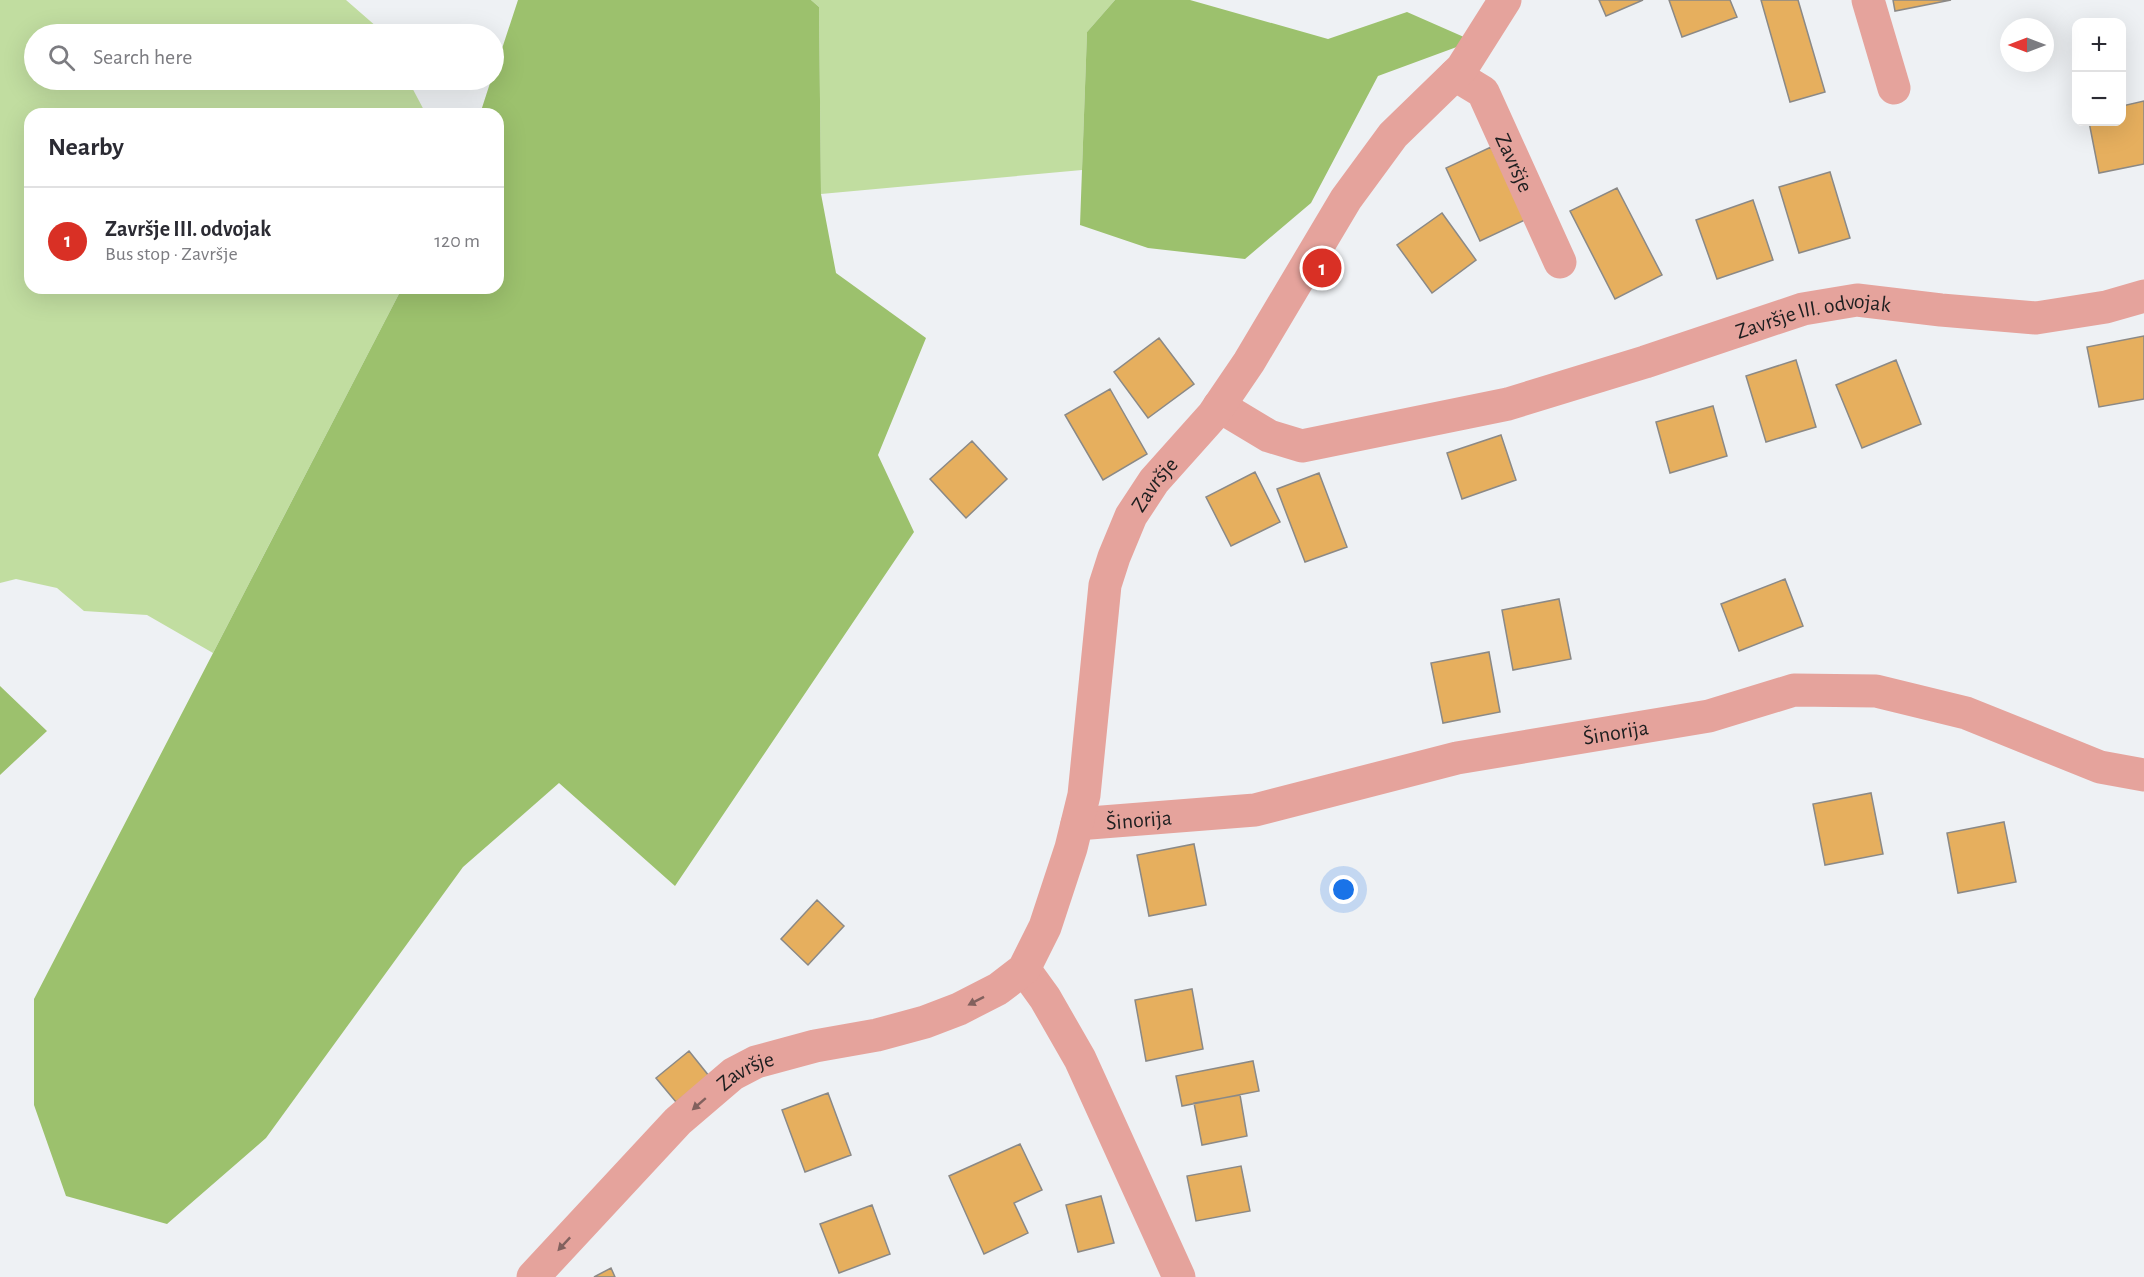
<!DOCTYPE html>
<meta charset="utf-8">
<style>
:root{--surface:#fff;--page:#f2f2f3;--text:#2b2b33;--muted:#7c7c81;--line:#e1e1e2;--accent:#d93025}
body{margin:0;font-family:"Alegreya Sans",sans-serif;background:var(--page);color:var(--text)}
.controls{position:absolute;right:18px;top:18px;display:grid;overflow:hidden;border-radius:12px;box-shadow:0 6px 24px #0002}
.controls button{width:54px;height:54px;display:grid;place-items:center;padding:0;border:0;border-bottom:2px solid var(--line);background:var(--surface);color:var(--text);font:30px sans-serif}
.compass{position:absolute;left:2000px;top:18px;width:54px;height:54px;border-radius:50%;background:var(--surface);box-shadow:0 6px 24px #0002;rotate:270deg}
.you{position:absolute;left:1344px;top:890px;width:21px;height:21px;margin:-15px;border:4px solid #fff;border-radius:50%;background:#1a73e8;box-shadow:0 0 0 9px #1a73e833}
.badge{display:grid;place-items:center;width:39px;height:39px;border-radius:50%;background:var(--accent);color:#fff;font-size:20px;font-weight:700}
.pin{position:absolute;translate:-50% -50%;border:3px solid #fff;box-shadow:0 2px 6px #0006}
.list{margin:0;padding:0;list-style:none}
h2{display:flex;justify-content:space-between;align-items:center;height:78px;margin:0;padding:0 24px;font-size:26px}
h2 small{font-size:20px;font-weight:400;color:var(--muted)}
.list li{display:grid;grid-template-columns:39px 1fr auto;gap:18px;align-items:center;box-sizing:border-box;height:108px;padding:0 24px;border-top:2px solid var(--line)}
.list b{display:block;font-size:22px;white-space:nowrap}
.list p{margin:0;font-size:20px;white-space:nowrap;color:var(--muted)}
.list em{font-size:20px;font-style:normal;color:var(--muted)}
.icon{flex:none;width:33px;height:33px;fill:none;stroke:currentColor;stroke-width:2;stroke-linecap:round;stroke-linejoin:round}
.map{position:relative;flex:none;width:2144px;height:1277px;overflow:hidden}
.search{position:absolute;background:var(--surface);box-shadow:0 6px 24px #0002;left:24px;top:24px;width:480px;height:66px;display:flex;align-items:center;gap:15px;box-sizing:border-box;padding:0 21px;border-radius:33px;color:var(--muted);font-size:22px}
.panel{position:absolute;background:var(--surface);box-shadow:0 6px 24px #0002;left:24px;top:108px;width:480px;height:186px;border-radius:18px}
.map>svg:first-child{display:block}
.green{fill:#c1dda0}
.forest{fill:#9cc16d}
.building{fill:#e6af5e;stroke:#8b8986;stroke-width:1.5}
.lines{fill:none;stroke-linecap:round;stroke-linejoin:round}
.minor{stroke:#e5a39c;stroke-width:33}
.tertiary{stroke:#e5a39c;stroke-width:33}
.oneway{fill:#82615e}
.labels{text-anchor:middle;stroke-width:4.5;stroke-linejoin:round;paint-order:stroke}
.street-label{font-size:22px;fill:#1e1f20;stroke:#fdfefe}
</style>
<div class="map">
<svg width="2144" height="1277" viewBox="0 0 2144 1277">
<rect width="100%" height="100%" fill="#eef1f4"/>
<path class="green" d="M 0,0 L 346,0 L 385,34 L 34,34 L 34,80 L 408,80 L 426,114 L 30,114 L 30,288 L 402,288 L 213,653 L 147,615 L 84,611 L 57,588 L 16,579 L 0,583 Z
M 811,0 L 1115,0 L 1087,32 L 1082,170 L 821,194 L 819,7 Z"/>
<path class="forest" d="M 518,0 L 811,0 L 819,7 L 821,194 L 836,273 L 926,338 L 878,455 L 914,532 L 675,886 L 559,783 L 463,867 L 266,1138 L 167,1224 L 66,1196 L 34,1105 L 34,999 L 402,288 L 498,288 L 498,114 L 480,114 L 491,80 L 494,80 L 494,73 Z
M 1115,0 L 1190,0 L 1328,39 L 1407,12 L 1473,41 L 1378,76 L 1311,203 L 1245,259 L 1148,248 L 1080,225 L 1087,32 Z
M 0,686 L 47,731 L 0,775 Z"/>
<path class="building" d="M 1599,0 L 1643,0 L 1606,16 Z
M 1669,0 L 1730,0 L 1737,17 L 1682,37 Z
M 1761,0 L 1798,0 L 1825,92 L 1790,102 Z
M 1893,0 L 1951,0 L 1895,11 Z
M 2144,101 L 2144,164 L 2099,173 L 2089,122 L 2122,122 L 2122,106 Z
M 1491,147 L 1525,220 L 1480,241 L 1446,168 Z
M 1830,172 L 1850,238 L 1799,253 L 1779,187 Z
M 1617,188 L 1662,275 L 1615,299 L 1570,211 Z
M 1753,200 L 1773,260 L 1717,279 L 1696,220 Z
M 1442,213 L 1476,260 L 1432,293 L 1397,245 Z
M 2144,336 L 2144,399 L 2099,407 L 2087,347 Z
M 1159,338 L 1194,384 L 1148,418 L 1114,372 Z
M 1796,360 L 1816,427 L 1766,442 L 1746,376 Z
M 1896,360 L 1921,424 L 1862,448 L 1836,385 Z
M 1110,389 L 1147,454 L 1103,480 L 1065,415 Z
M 1713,406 L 1727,456 L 1670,473 L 1656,422 Z
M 1501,435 L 1516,480 L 1462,499 L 1447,453 Z
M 972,441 L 1007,479 L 966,518 L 930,479 Z
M 1255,472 L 1280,522 L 1231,546 L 1206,497 Z
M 1319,473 L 1347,547 L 1305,562 L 1277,489 Z
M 1785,579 L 1803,626 L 1739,651 L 1721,604 Z
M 1559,599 L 1571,659 L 1513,670 L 1502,610 Z
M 1489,652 L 1500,712 L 1443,723 L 1431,663 Z
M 1871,793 L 1883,854 L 1825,865 L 1813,804 Z
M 2004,822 L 2016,882 L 1958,893 L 1947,833 Z
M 1194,844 L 1206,905 L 1149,916 L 1137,855 Z
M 817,900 L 844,926 L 808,965 L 781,939 Z
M 1192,989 L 1203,1049 L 1146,1061 L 1135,1000 Z
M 689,1051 L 709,1076 L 676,1102 L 656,1078 Z
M 1253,1061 L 1259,1091 L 1182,1106 L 1176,1076 Z
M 828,1093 L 851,1155 L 805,1172 L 782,1110 Z
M 1240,1095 L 1247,1136 L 1202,1145 L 1194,1103 Z
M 1020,1144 L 1042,1190 L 1014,1203 L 1028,1233 L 984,1254 L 949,1176 Z
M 1241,1166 L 1250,1211 L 1196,1221 L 1187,1176 Z
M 1101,1196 L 1114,1243 L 1078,1252 L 1066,1205 Z
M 872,1205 L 890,1254 L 839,1273 L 820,1224 Z
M 611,1268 L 615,1277 L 594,1277 Z"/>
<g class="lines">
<g class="minor">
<path d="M 1868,0 L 1894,88"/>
<path id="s1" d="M 1455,75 L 1483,92 L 1560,262"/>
<path id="s2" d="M 1219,406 L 1269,436 L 1302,446 L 1508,404 L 1645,362 L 1803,309 L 1857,300 L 1941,310 L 2036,318 L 2106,307 L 2144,296"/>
<path id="s3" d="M 1077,824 L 1255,810 L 1457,758 L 1709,716 L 1794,690 L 1876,691 L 1966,713 L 2100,767 L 2144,775"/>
<path d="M 1024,969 L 1045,998 L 1080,1059 L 1179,1277"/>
</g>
<path class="tertiary" id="s4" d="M 533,1277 L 678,1121 L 733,1074 L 756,1062 L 815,1046 L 877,1035 L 925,1022 L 959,1009 L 998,989 L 1024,969 L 1045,927 L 1071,848 L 1084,795 L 1105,585 L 1114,557 L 1131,516 L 1154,481 L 1213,415 L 1249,362 L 1346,199 L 1393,135 L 1462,68 L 1505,0"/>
</g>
<defs><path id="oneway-solid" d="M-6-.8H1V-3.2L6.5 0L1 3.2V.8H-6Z" transform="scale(1.5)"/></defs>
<g class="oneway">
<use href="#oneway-solid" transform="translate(976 1001) rotate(153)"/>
<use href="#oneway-solid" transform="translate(699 1104) rotate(139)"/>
<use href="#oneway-solid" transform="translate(564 1244) rotate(133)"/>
</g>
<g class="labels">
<g class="street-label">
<text dy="8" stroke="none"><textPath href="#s1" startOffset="110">Završje</textPath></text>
<text dy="8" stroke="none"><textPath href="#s2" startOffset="622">Završje III. odvojak</textPath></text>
<text dy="8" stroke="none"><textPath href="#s4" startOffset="1107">Završje</textPath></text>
<text dy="8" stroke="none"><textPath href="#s3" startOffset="548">Šinorija</textPath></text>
<text dy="8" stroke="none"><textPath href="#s3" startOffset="62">Šinorija</textPath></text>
<text dy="8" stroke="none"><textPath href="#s4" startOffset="298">Završje</textPath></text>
</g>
</g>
</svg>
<div class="controls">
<button>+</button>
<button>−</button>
</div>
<svg class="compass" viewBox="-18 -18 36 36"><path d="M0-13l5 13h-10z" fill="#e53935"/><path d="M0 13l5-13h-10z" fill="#7c7c81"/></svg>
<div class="you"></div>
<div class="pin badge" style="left:1322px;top:268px">1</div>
<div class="search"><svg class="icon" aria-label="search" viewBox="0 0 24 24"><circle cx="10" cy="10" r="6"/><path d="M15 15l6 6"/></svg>Search here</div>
<section class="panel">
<h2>Nearby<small></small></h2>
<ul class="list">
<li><span class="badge">1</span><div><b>Završje III. odvojak</b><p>Bus stop · Završje</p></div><em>120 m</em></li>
</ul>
</section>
</div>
